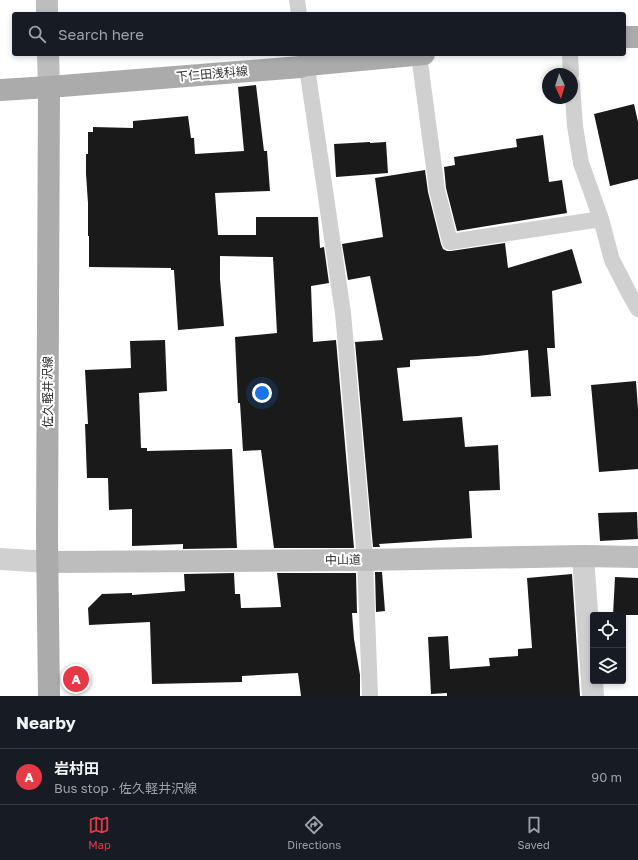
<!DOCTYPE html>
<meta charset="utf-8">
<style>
:root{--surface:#171b24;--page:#20242c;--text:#f1f3f6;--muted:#9ea1a6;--line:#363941;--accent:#e63946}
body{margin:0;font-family:"Golos Text","Noto Sans JP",sans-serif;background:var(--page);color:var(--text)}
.controls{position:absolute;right:12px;bottom:12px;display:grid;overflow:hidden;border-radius:4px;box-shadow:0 2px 6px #0003}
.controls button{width:36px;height:36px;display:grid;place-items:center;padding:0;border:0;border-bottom:1px solid var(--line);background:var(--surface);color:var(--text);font:20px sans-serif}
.compass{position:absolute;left:542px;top:68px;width:36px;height:36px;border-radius:50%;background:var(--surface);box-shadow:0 2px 6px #0003;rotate:176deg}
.you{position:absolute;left:262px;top:393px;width:14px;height:14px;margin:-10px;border:3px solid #fff;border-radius:50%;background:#1a73e8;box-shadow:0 0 0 6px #1a73e833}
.badge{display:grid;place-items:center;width:26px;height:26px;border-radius:50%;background:var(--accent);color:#fff;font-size:13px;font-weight:700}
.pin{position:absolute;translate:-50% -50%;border:2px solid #fff;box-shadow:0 1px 4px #0006}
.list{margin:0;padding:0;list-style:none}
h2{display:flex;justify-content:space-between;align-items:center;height:52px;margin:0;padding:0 16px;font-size:17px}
h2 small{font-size:13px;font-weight:400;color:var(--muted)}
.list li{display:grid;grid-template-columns:26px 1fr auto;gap:12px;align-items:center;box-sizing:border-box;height:56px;padding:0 16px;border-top:1px solid var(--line)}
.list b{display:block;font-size:15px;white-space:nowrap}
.list p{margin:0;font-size:13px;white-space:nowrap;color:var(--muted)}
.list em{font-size:13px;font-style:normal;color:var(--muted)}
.icon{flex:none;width:22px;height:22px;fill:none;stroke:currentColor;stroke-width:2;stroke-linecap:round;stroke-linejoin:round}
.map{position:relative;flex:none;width:638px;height:696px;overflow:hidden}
.search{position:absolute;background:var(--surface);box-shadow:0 2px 6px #0003;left:12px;right:12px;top:12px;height:44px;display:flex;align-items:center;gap:10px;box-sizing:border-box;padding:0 14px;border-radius:4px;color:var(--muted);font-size:15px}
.sheet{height:108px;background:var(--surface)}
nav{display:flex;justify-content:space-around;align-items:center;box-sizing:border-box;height:56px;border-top:1px solid var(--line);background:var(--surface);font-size:11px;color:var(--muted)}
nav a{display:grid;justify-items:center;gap:2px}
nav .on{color:var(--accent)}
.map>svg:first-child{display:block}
.building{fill:#1a1a1a}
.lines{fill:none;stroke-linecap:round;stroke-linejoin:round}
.lane{stroke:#d0d0d0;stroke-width:16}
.street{stroke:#d0d0d0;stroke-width:22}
.secondary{stroke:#bdbdbd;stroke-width:22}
.primary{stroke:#ababab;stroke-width:22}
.labels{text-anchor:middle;stroke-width:4;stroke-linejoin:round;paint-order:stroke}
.street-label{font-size:12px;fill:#333;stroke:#fff}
</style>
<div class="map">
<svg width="638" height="696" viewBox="0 0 638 696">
<rect width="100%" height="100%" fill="#fff"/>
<path class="building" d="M 256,85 L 264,151 L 267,151 L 270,191 L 215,193 L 218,235 L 256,235 L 256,217 L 318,217 L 320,248 L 324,247 L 329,283 L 311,286 L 313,342 L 336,340 L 354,548 L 274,548 L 261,450 L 243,451 L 240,403 L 238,403 L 235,337 L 277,333 L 273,257 L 220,256 L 220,279 L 224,326 L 178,330 L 174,270 L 171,270 L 171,268 L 89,267 L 89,236 L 88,236 L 88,203 L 86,174 L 86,154 L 88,154 L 88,132 L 93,132 L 93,127 L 133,128 L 133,121 L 188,116 L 191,138 L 194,138 L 195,154 L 244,151 L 238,87 Z
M 634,104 L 638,122 L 638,179 L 610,186 L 594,114 Z
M 543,135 L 549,182 L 562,180 L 567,213 L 457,231 L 446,188 L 444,167 L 455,165 L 454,157 L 517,147 L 516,139 Z
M 370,142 L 370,143 L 386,142 L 388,173 L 336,177 L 334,144 Z
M 425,170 L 428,192 L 441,244 L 443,249 L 447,251 L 451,251 L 505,243 L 508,268 L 572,249 L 582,283 L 552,291 L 555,348 L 547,348 L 551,396 L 531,397 L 528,350 L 478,356 L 410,360 L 410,367 L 397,368 L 403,421 L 462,417 L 465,447 L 498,445 L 500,490 L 469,491 L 472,538 L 379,544 L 380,547 L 373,547 L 355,342 L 383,340 L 370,276 L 348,280 L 342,244 L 383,237 L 375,178 Z
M 165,340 L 167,391 L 139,393 L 141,448 L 147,448 L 147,451 L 232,449 L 237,548 L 183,549 L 183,544 L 132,546 L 132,509 L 109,510 L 108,478 L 87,478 L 85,424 L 88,424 L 85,370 L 131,368 L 130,341 Z
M 636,381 L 638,409 L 638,469 L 599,472 L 591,385 Z
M 637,512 L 638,539 L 600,541 L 598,513 Z
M 375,572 L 382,572 L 385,611 L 376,612 Z
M 234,573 L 235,594 L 240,594 L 241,608 L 281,607 L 277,573 L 356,573 L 357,613 L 352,613 L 354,639 L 360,675 L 360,696 L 301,696 L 298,673 L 242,676 L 242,682 L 152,684 L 150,622 L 89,625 L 88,608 L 102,594 L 132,593 L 132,595 L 185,591 L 184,574 Z
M 572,574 L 580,696 L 447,696 L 447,693 L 431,694 L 428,637 L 448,636 L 450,669 L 490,666 L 489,658 L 518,656 L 518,649 L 532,648 L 527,578 Z
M 615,577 L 638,578 L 638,615 L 613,615 Z"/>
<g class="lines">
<path class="lane" d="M 297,0 L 299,14
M 305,54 L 343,313 L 365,560 L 370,696
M 570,54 L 571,74
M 419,55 L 437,190 L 450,242 L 601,219
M 572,84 L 575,126 L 581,163 L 601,219 L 612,260 L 630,295 L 638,309"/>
<path class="street" d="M 583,556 L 593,696
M 0,559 L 48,562"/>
<path class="secondary" d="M 47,0 L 47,14
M 48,54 L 49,87
M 48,562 L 365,560 L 583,556 L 638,557"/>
<path class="primary" d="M 624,37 L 638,37
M 49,87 L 47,537 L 49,696
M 0,90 L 49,87 L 300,67 L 307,65 L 424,54"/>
</g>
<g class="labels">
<g class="street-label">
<text transform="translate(212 74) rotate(-5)" y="4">下仁田浅科線</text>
<text transform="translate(48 392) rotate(-90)" y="4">佐久軽井沢線</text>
<text transform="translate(343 560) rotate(-1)" y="4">中山道</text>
</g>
</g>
</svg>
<div class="controls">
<button><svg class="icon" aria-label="locate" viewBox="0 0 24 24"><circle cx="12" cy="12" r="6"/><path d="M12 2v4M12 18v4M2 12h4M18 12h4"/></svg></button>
<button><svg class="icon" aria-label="layers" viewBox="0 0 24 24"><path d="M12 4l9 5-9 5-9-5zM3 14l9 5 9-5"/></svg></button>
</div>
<svg class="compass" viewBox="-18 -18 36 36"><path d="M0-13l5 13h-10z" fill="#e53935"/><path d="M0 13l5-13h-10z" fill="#9ea1a6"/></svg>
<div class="you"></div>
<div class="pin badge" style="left:76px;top:679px">A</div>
<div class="search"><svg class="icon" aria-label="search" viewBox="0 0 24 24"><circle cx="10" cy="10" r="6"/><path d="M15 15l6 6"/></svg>Search here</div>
</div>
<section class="sheet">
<h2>Nearby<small></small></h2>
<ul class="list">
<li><span class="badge">A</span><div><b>岩村田</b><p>Bus stop · 佐久軽井沢線</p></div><em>90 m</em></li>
</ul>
</section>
<nav>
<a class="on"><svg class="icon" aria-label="map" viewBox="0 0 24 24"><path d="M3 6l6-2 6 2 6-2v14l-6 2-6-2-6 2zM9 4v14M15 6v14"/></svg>Map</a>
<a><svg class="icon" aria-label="directions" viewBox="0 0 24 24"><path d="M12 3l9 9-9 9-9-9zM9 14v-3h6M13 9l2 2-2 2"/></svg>Directions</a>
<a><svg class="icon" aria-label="saved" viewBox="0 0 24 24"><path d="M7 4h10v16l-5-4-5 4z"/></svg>Saved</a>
</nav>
